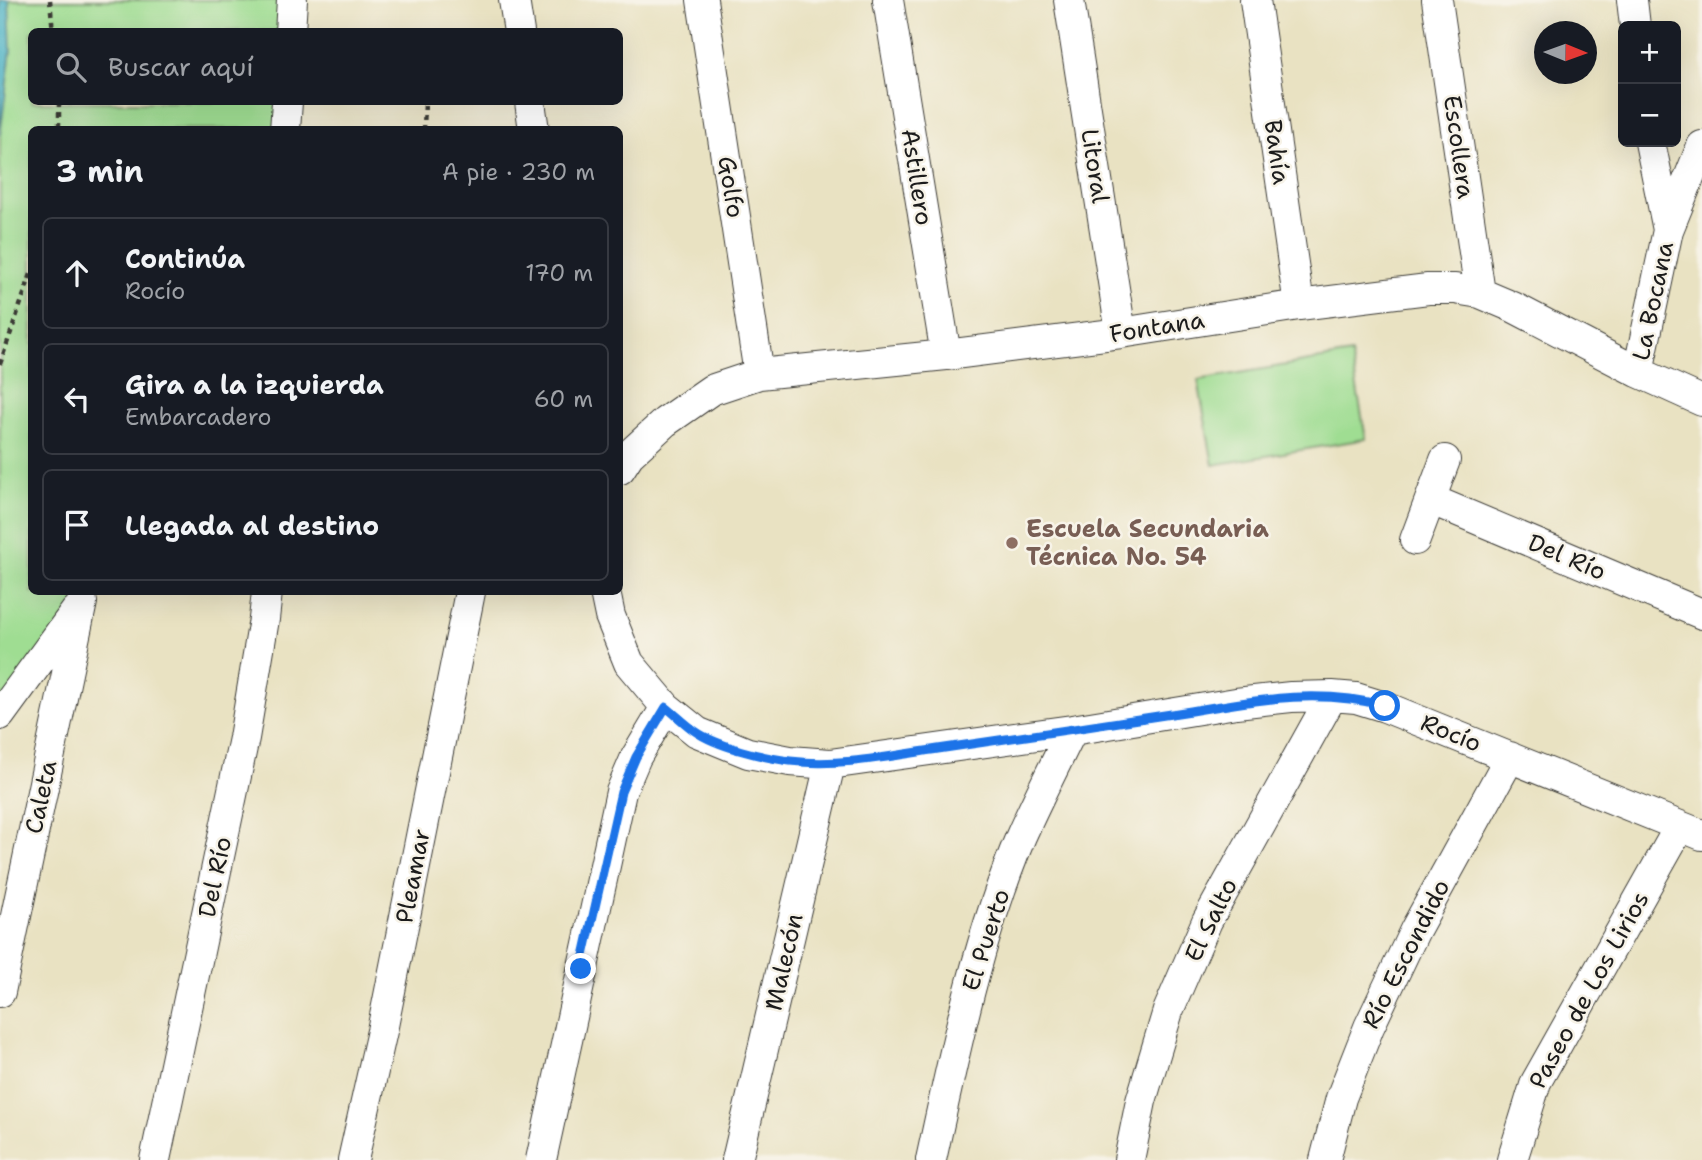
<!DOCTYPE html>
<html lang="es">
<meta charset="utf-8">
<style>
:root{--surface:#171b24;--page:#242831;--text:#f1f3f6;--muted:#9ea1a6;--line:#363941}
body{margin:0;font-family:"Shantell Sans",sans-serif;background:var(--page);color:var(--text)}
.controls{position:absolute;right:21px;top:21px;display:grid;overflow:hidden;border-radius:10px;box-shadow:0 7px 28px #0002}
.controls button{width:63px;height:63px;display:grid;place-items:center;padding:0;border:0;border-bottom:2px solid var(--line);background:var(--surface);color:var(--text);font:35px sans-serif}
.compass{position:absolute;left:1534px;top:21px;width:63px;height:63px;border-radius:50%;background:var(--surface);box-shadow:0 7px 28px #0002;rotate:91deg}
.stop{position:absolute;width:21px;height:21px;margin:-16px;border:5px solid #1a73e8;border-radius:50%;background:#fff}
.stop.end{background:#1a73e8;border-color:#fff;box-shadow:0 2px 7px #0008}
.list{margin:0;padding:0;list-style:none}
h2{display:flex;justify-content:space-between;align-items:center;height:91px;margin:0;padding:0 28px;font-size:30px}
h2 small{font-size:23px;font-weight:400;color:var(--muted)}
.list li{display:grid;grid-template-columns:46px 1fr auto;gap:21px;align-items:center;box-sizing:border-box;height:112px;margin:0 14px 14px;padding:0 14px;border:2px solid var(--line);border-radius:10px}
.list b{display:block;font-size:26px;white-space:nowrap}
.list p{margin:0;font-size:23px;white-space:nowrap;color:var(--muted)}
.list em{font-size:23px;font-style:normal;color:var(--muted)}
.icon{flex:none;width:38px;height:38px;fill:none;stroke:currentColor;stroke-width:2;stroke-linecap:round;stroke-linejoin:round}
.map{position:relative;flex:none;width:1702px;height:1160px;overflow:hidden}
.search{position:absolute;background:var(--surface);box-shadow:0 7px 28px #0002;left:28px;top:28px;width:595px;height:77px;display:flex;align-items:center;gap:18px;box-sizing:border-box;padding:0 24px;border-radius:10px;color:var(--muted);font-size:26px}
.panel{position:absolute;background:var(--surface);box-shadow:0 7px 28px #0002;left:28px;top:126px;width:595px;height:469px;border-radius:10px}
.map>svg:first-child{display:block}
.green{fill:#9fdd92;stroke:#5e7c57;stroke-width:2}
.water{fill:#46b1c4;stroke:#316670;stroke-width:2}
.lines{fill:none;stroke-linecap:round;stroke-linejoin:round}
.minor-casing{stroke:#3b3a35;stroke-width:32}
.path{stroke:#3b3a35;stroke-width:4.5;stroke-dasharray:5 5;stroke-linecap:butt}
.minor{stroke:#fff;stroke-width:30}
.route{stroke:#1a73e8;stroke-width:9}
.education-dot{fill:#8d6e63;stroke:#f7f3e8;stroke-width:2.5}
.labels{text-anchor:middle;stroke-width:5;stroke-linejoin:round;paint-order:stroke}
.street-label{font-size:24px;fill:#1c1c1c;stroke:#f7f3e8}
.education-label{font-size:24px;font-weight:bold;fill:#785e54;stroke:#f7f3e8;text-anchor:start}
</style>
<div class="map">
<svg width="1702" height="1160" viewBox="0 0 1702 1160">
<rect width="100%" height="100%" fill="#f7f3e8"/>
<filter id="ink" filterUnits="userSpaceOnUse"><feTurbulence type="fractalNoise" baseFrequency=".0143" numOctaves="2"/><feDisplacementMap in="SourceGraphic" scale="14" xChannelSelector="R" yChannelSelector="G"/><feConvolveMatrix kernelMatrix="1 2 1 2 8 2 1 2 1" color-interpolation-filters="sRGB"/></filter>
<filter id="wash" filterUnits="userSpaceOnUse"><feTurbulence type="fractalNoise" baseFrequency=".00686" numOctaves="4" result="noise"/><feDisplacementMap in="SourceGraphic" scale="28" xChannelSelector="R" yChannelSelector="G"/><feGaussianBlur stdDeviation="1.57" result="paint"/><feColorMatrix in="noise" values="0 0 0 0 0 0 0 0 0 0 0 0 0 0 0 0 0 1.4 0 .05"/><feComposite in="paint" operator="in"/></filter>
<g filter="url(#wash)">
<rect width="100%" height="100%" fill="#e9e2c2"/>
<path class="green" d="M 0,0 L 292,0 L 290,31 L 32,32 L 32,102 L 287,102 L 285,129 L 32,130 L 32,592 L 92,592 L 0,715 Z
M 1351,354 L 1366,439 L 1213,465 L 1198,380 Z"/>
<path class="water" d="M 0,0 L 9,0 L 11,51 L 0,136 Z"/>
</g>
<g filter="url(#ink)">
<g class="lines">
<g class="minor-casing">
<path id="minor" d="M 514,0 L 519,32
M 702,0 L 759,374
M 888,0 L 946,355
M 1069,0 L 1121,333
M 1255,0 L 1299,305
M 1437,0 L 1480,293
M 1632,0 L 1635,26
M 290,32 L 292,0
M 530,102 L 534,130
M 285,130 L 287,102
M 1650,142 L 1668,230
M 1638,372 L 1668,230 L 1702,146
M 620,469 L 629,455 L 665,422 L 711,390 L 759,374 L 946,355 L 1121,333 L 1299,305 L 1428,289 L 1455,289 L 1480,293 L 1513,307 L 1638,372 L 1702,401
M 1432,500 L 1702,614
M 1415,540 L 1445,460
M 605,592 L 610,616 L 629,663 L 666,707 L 697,732 L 748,753 L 790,761 L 830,764 L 1072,730 L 1236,703 L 1291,697 L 1332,696 L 1356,698 L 1385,707 L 1702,835
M 0,715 L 76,611
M 0,992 L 82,602
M 155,1160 L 244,738 L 264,619 L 267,592
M 353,1160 L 382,1031 L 470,592
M 541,1160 L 621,792 L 636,757 L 666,707
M 737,1160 L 830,764
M 931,1160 C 955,1050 977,940 1021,836 C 1037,800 1055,765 1072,730
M 1129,1160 L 1141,1101 L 1168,1011 L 1207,921 L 1332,696
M 1325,1160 L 1341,1098 L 1369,1027 L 1415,930 L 1510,757
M 1512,1160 L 1536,1082 L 1680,826"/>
</g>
<path class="path" d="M 50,0 L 53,32
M 59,102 L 59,130
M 424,130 L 425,102
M 0,364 L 32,271"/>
<use href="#minor" class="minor"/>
</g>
</g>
<g class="lines" filter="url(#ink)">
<path class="route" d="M 581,969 L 621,792 L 636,757 L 666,707 C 676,715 685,724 695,731 C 716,746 764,758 790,761 C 840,767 890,756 938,749 C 1022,737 1107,724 1191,711 C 1257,700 1319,688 1385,706"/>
</g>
<circle class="education-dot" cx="1012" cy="543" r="7"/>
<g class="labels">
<g class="street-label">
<text transform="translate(1459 147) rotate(82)" y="8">Escollera</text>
<text transform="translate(1277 152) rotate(82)" y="8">Bahía</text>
<text transform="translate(1095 166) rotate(81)" y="8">Litoral</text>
<text transform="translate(917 177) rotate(81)" y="8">Astillero</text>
<text transform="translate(731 187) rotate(81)" y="8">Golfo</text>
<text transform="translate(1653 301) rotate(-78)" y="8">La Bocana</text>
<text transform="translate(1157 327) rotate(-9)" y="8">Fontana</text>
<text transform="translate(1567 557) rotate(23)" y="8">Del Río</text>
<text transform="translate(1451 733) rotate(22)" y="8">Rocío</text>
<text transform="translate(41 797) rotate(-78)" y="8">Caleta</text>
<text transform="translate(413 876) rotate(-79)" y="8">Pleamar</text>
<text transform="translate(215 877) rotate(-78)" y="8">Del Río</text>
<text transform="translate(1211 920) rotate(-64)" y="8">El Salto</text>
<text transform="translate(986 940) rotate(-72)" y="8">El Puerto</text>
<text transform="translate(1406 954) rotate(-63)" y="8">Río Escondido</text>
<text transform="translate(784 962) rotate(-77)" y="8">Malecón</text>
<text transform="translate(1589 990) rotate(-61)" y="8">Paseo de Los Lirios</text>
</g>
<g class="education-label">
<text x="1026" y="537">Escuela Secundaria<tspan x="1026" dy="28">Técnica No. 54</tspan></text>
</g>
</g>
</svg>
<div class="controls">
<button>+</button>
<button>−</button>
</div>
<svg class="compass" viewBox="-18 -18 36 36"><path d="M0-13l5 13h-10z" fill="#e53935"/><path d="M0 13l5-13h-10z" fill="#9ea1a6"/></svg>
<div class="stop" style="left:1385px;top:706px"></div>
<div class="stop end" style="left:581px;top:969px"></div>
<div class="search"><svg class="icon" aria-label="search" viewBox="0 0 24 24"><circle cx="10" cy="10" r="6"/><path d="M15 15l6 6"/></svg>Buscar aquí</div>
<section class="panel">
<h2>3 min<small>A pie · 230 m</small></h2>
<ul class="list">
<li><svg class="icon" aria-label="ahead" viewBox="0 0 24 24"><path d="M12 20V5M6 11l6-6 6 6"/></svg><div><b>Continúa</b><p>Rocío</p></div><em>170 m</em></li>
<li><svg class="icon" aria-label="left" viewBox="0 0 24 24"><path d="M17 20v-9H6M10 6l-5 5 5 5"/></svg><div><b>Gira a la izquierda</b><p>Embarcadero</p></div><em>60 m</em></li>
<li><svg class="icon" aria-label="arrive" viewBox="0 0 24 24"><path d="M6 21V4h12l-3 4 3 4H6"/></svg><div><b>Llegada al destino</b></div></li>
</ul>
</section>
</div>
